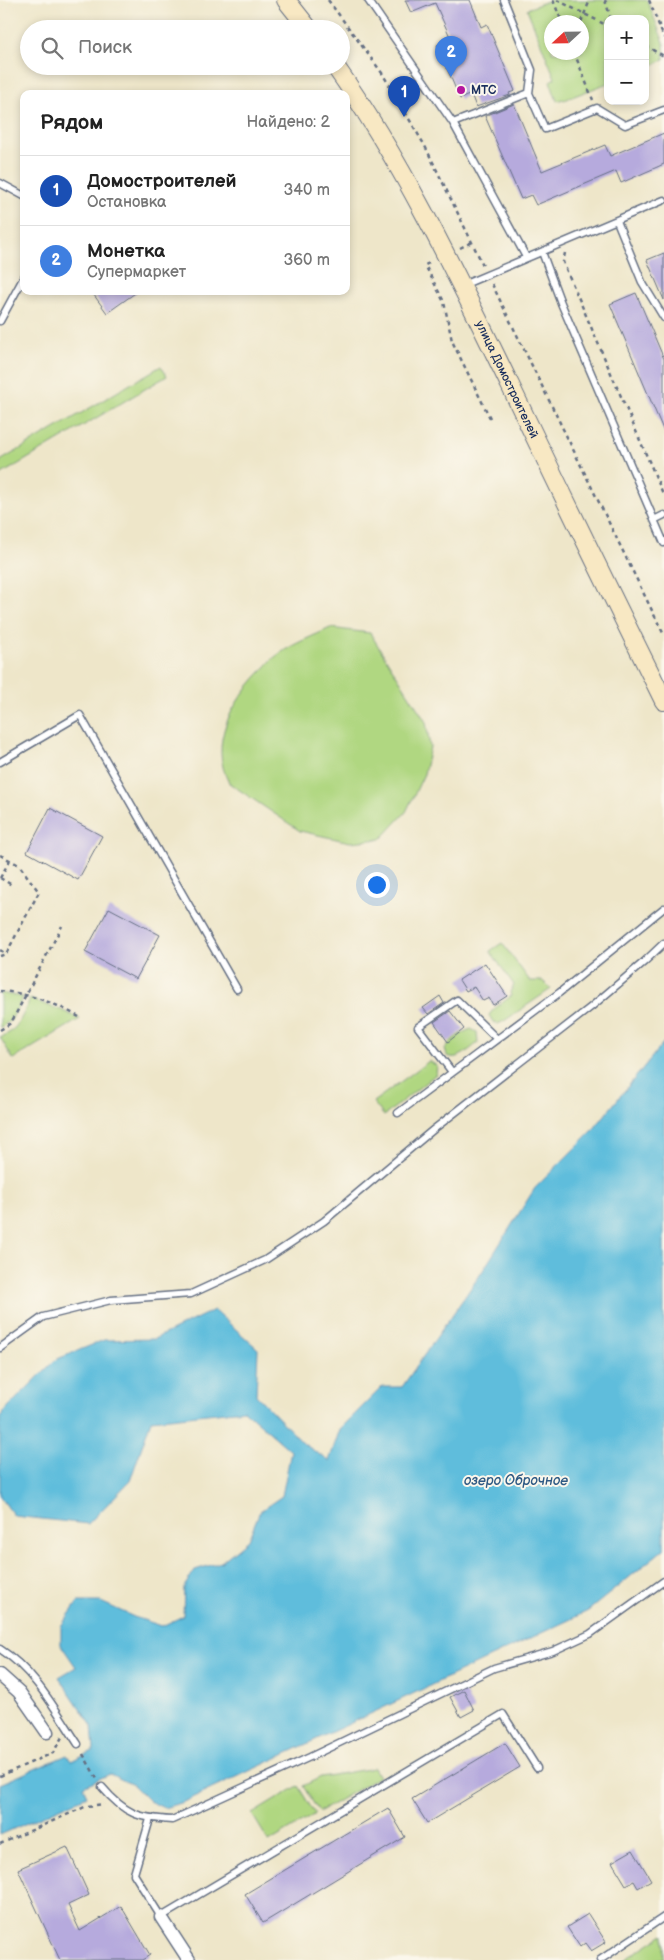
<!DOCTYPE html>
<html lang="ru">
<meta charset="utf-8">
<style>
:root{--surface:#fff;--page:#f6f6f6;--text:#222;--muted:#767676;--line:#e0e0e0;--accent:#0b8043}
body{margin:0;font-family:"Balsamiq Sans",sans-serif;background:var(--page);color:var(--text)}
.controls{position:absolute;right:15px;top:15px;display:grid;overflow:hidden;border-radius:10px;box-shadow:0 2px 8px #0003}
.controls button{width:45px;height:45px;display:grid;place-items:center;padding:0;border:0;border-bottom:1px solid var(--line);background:var(--surface);color:var(--text);font:25px sans-serif}
.compass{position:absolute;left:544px;top:15px;width:45px;height:45px;border-radius:50%;background:var(--surface);box-shadow:0 2px 8px #0003;rotate:248deg}
.you{position:absolute;left:376px;top:884px;width:18px;height:18px;margin:-12px;border:4px solid #fff;border-radius:50%;background:#1a73e8;box-shadow:0 0 0 8px #1a73e833}
.badge{display:grid;place-items:center;width:32px;height:32px;border-radius:50%;background:var(--accent);color:#fff;font-size:16px;font-weight:700}
.pin{position:absolute;translate:-50% -41px;filter:drop-shadow(0 1px 2px #0008)}
.pin::after{content:'';position:absolute;top:26px;width:18px;height:15px;background:inherit;clip-path:polygon(0 0,100% 0,50% 100%)}
.list{margin:0;padding:0;list-style:none}
h2{display:flex;justify-content:space-between;align-items:center;height:65px;margin:0;padding:0 20px;font-size:21px}
h2 small{font-size:16px;font-weight:400;color:var(--muted)}
.list li{display:grid;grid-template-columns:32px 1fr auto;gap:15px;align-items:center;box-sizing:border-box;height:70px;padding:0 20px;border-top:1px solid var(--line)}
.list b{display:block;font-size:19px;white-space:nowrap}
.list p{margin:0;font-size:16px;white-space:nowrap;color:var(--muted)}
.list em{font-size:16px;font-style:normal;color:var(--muted)}
.icon{flex:none;width:28px;height:28px;fill:none;stroke:currentColor;stroke-width:2;stroke-linecap:round;stroke-linejoin:round}
.map{position:relative;flex:none;width:664px;height:1960px;overflow:hidden}
.search{position:absolute;background:var(--surface);box-shadow:0 2px 8px #0003;left:20px;top:20px;width:330px;height:55px;display:flex;align-items:center;gap:12px;box-sizing:border-box;padding:0 18px;border-radius:28px;color:var(--muted);font-size:19px}
.panel{position:absolute;background:var(--surface);box-shadow:0 2px 8px #0003;left:20px;top:90px;width:330px;height:205px;border-radius:10px}
.map>svg:first-child{display:block}
.green{fill:#b0d781;stroke:#668370;fill-rule:evenodd}
.water{fill:#5ebddc;stroke:#3c769d}
.building{fill:#b6aadd}
.lines{fill:none;stroke-linecap:round;stroke-linejoin:round}
.lane-casing{stroke:#656f83;stroke-width:9}
.street-casing{stroke:#656f83;stroke-width:15}
.secondary-casing{stroke:#656f83;stroke-width:20}
.path{stroke:#656f83;stroke-width:2.5;stroke-dasharray:4 4;stroke-linecap:butt}
.lane{stroke:#fff;stroke-width:6}
.street{stroke:#fff;stroke-width:12}
.secondary{stroke:#f8e8c3;stroke-width:18}
.poi-dot{fill:#b5179e;stroke:#fbf7ec;stroke-width:2}
.labels{text-anchor:middle;stroke-width:4;stroke-linejoin:round;paint-order:stroke}
.poi-label{font-size:12px;font-weight:bold;fill:#1b2f5e;stroke:#fbf7ec;text-anchor:start}
.street-label{font-size:12px;fill:#1b2f5e;stroke:#fbf7ec}
.water-label{font-size:14px;font-style:italic;fill:#2f5a84;stroke:#fbf7ec}
</style>
<div class="map">
<svg width="664" height="1960" viewBox="0 0 664 1960">
<rect width="100%" height="100%" fill="#fbf7ec"/>
<filter id="ink" filterUnits="userSpaceOnUse"><feTurbulence type="fractalNoise" baseFrequency=".02" numOctaves="2"/><feDisplacementMap in="SourceGraphic" scale="10" xChannelSelector="R" yChannelSelector="G"/><feConvolveMatrix kernelMatrix="1 2 1 2 8 2 1 2 1" color-interpolation-filters="sRGB"/></filter>
<filter id="wash" filterUnits="userSpaceOnUse"><feTurbulence type="fractalNoise" baseFrequency=".0096" numOctaves="4" result="noise"/><feDisplacementMap in="SourceGraphic" scale="20" xChannelSelector="R" yChannelSelector="G"/><feGaussianBlur stdDeviation="1.12" result="paint"/><feColorMatrix in="noise" values="0 0 0 0 0 0 0 0 0 0 0 0 0 0 0 0 0 1.4 0 .05"/><feComposite in="paint" operator="in"/></filter>
<g filter="url(#wash)">
<rect width="100%" height="100%" fill="#eee6c9"/>
<path class="green" d="M 550,0 L 647,0 L 664,43 L 664,60 L 645,68 L 645,19 L 608,19 L 608,83 L 564,100 L 563,99 L 557,101 L 550,81 L 555,78 L 527,9 ZM 552,22 L 582,22 L 582,52 L 552,52 Z
M 161,366 L 167,376 L 0,475 L 0,461 Z
M 330,628 L 370,633 L 426,722 L 430,747 L 424,774 L 406,812 L 381,839 L 350,842 L 300,831 L 229,783 C 208,742 232,703 260,673 C 266,667 272,658 279,654 C 294,643 314,636 330,628 Z
M 502,943 L 530,981 L 543,981 L 551,989 L 504,1021 L 498,1024 L 493,1022 L 489,1015 L 494,1009 L 511,996 L 510,992 L 514,985 L 490,951 Z
M 0,993 L 23,997 L 11,1020 L 0,1028 Z
M 30,999 L 61,1010 L 80,1019 L 13,1059 L 0,1037 C 18,1032 23,1014 30,999 Z
M 471,1029 L 477,1032 L 478,1043 C 468,1050 459,1061 447,1056 L 445,1049 C 450,1040 462,1032 471,1029 Z
M 429,1061 L 437,1066 L 436,1074 L 384,1116 L 373,1102 Z
M 374,1768 L 379,1777 L 319,1812 L 303,1786 L 321,1777 Z
M 298,1786 L 315,1814 L 269,1842 L 252,1814 Z
M 664,1934 L 664,1960 L 624,1960 Z"/>
<path class="water" d="M 664,1042 L 664,1549 L 588,1611 L 186,1801 L 164,1808 L 149,1801 L 133,1785 L 110,1774 L 83,1786 L 87,1796 L 0,1835 L 0,1784 L 67,1755 L 71,1761 L 94,1750 L 92,1726 L 59,1677 L 76,1667 L 61,1645 L 61,1626 L 78,1602 L 101,1602 L 134,1617 L 162,1626 L 183,1616 L 184,1587 L 195,1570 L 221,1562 L 248,1540 L 260,1511 L 282,1496 L 291,1451 L 244,1410 L 151,1420 L 130,1481 L 88,1524 L 14,1516 L 0,1496 L 0,1418 L 8,1407 L 55,1360 L 104,1340 L 154,1339 L 214,1310 L 258,1349 L 256,1395 L 304,1444 L 329,1461 L 340,1429 L 382,1387 L 402,1387 L 482,1272 L 535,1188 L 592,1131 Z"/>
<g id="blocks">
<path class="building" d="M 405,0 L 470,0 L 481,27 L 487,24 L 515,91 L 509,93 L 510,95 L 476,107 L 471,94 L 460,99 L 437,45 L 451,39 L 435,3 L 411,13 Z
M 514,104 L 542,171 L 605,145 L 610,156 L 664,133 L 664,164 L 621,183 L 616,171 L 536,205 L 531,195 L 521,199 L 485,116 Z
M 664,253 L 664,300 L 647,260 Z
M 91,291 L 138,291 L 107,313 Z
M 636,293 L 664,359 L 664,432 L 610,304 Z
M 50,808 L 102,836 L 78,880 L 27,852 Z
M 109,908 L 160,935 L 136,979 L 85,952 Z
M 485,963 L 507,996 L 493,1005 L 489,998 L 483,1001 L 474,987 L 466,991 L 459,980 Z
M 440,996 L 444,1003 L 428,1014 L 423,1008 Z
M 450,1011 L 464,1029 L 448,1042 L 434,1022 Z
M 464,1690 L 474,1710 L 461,1717 L 450,1697 Z
M 505,1743 L 520,1767 L 427,1823 L 412,1799 Z
M 388,1808 L 405,1837 L 263,1923 L 245,1894 Z
M 67,1847 L 89,1895 L 68,1905 L 80,1931 L 121,1906 L 150,1955 L 142,1960 L 60,1960 L 18,1869 Z
M 633,1850 L 651,1880 L 638,1888 L 634,1881 L 626,1885 L 612,1862 Z
M 588,1914 L 606,1942 L 591,1951 L 585,1943 L 580,1947 L 567,1927 Z"/>
</g>
</g>
<g filter="url(#ink)">
<use href="#blocks" fill-opacity="0" stroke="#656f83" stroke-width="1"/>
<g class="lines">
<g class="lane-casing">
<path id="lane" d="M 368,0 L 453,123 L 526,257
M 504,0 L 532,70 L 529,93
M 453,123 L 529,93 L 545,129 L 597,108 L 625,125 L 664,110
M 0,183 L 24,196
M 617,221 L 642,282 L 664,318
M 542,252 L 561,303 L 664,543
M 463,285 L 664,200
M 0,321 L 24,277
M 654,520 L 664,515
M 0,762 L 80,715 L 237,989
M 452,1072 L 418,1027 L 457,1000 L 497,1039
M 398,1113 L 559,993 L 664,908
M 0,1348 L 43,1317 L 111,1300 L 191,1294 L 265,1260 L 324,1221 L 434,1129 L 591,1007 L 644,962 L 664,943
M 0,1649 C 35,1671 56,1711 78,1744
M 102,1787 C 125,1814 138,1818 172,1820 L 310,1757 L 494,1668 L 553,1651 L 590,1634 L 664,1581
M 150,1819 L 134,1874 L 161,1917 L 503,1714 L 537,1768
M 600,1960 L 664,1917"/>
</g>
<g class="street-casing">
<path id="street" d="M 0,1675 L 19,1692 L 47,1732
M 161,1917 L 189,1960"/>
</g>
<g class="secondary-casing">
<g id="secondary">
<path d="M 286,0 L 309,29"/>
<path id="s1" d="M 335,66 C 404,164 458,278 510,385 C 560,490 612,596 664,701"/>
</g>
</g>
<path class="path" d="M 328,0 L 382,73 L 425,146 L 483,265
M 553,0 L 562,22
M 557,0 L 608,26
M 605,0 L 611,19
M 649,0 L 664,38
M 581,22 L 590,0
M 645,46 L 664,56
M 574,52 L 593,100
M 460,248 L 472,242
M 565,253 L 563,262 L 664,496
M 429,263 L 425,265 L 444,302 L 452,341 L 490,418
M 492,284 L 664,635
M 0,855 L 19,865 L 39,892 L 6,954 L 0,956
M 0,878 L 10,860
M 0,878 L 12,885
M 0,950 L 6,954
M 0,991 C 27,993 56,1003 79,1017
M 0,1030 L 11,1023 L 62,926
M 83,1754 L 97,1779
M 0,1776 L 53,1753 L 62,1737
M 0,1844 L 87,1806 L 104,1804"/>
<use href="#lane" class="lane"/>
<use href="#street" class="street"/>
<use href="#secondary" class="secondary"/>
</g>
</g>
<circle class="poi-dot" cx="461" cy="90" r="5"/>
<g class="labels">
<g class="poi-label">
<text x="471" y="94">МТС</text>
</g>
<g class="street-label">
<text dy="4" stroke="none"><textPath href="#s1" startOffset="358">улица Домостроителей</textPath></text>
</g>
<g class="water-label">
<text x="516" y="1485">озеро Оброчное</text>
</g>
</g>
</svg>
<div class="controls">
<button>+</button>
<button>−</button>
</div>
<svg class="compass" viewBox="-18 -18 36 36"><path d="M0-13l5 13h-10z" fill="#e53935"/><path d="M0 13l5-13h-10z" fill="#767676"/></svg>
<div class="you"></div>
<div class="pin badge" style="left:404px;top:117px;background:#1a4fb4">1</div>
<div class="pin badge" style="left:451px;top:77px;background:#3f7fe0">2</div>
<div class="search"><svg class="icon" aria-label="search" viewBox="0 0 24 24"><circle cx="10" cy="10" r="6"/><path d="M15 15l6 6"/></svg>Поиск</div>
<section class="panel">
<h2>Рядом<small>Найдено: 2</small></h2>
<ul class="list">
<li><span class="badge" style="background:#1a4fb4">1</span><div><b>Домостроителей</b><p>Остановка</p></div><em>340 m</em></li>
<li><span class="badge" style="background:#3f7fe0">2</span><div><b>Монетка</b><p>Супермаркет</p></div><em>360 m</em></li>
</ul>
</section>
</div>
